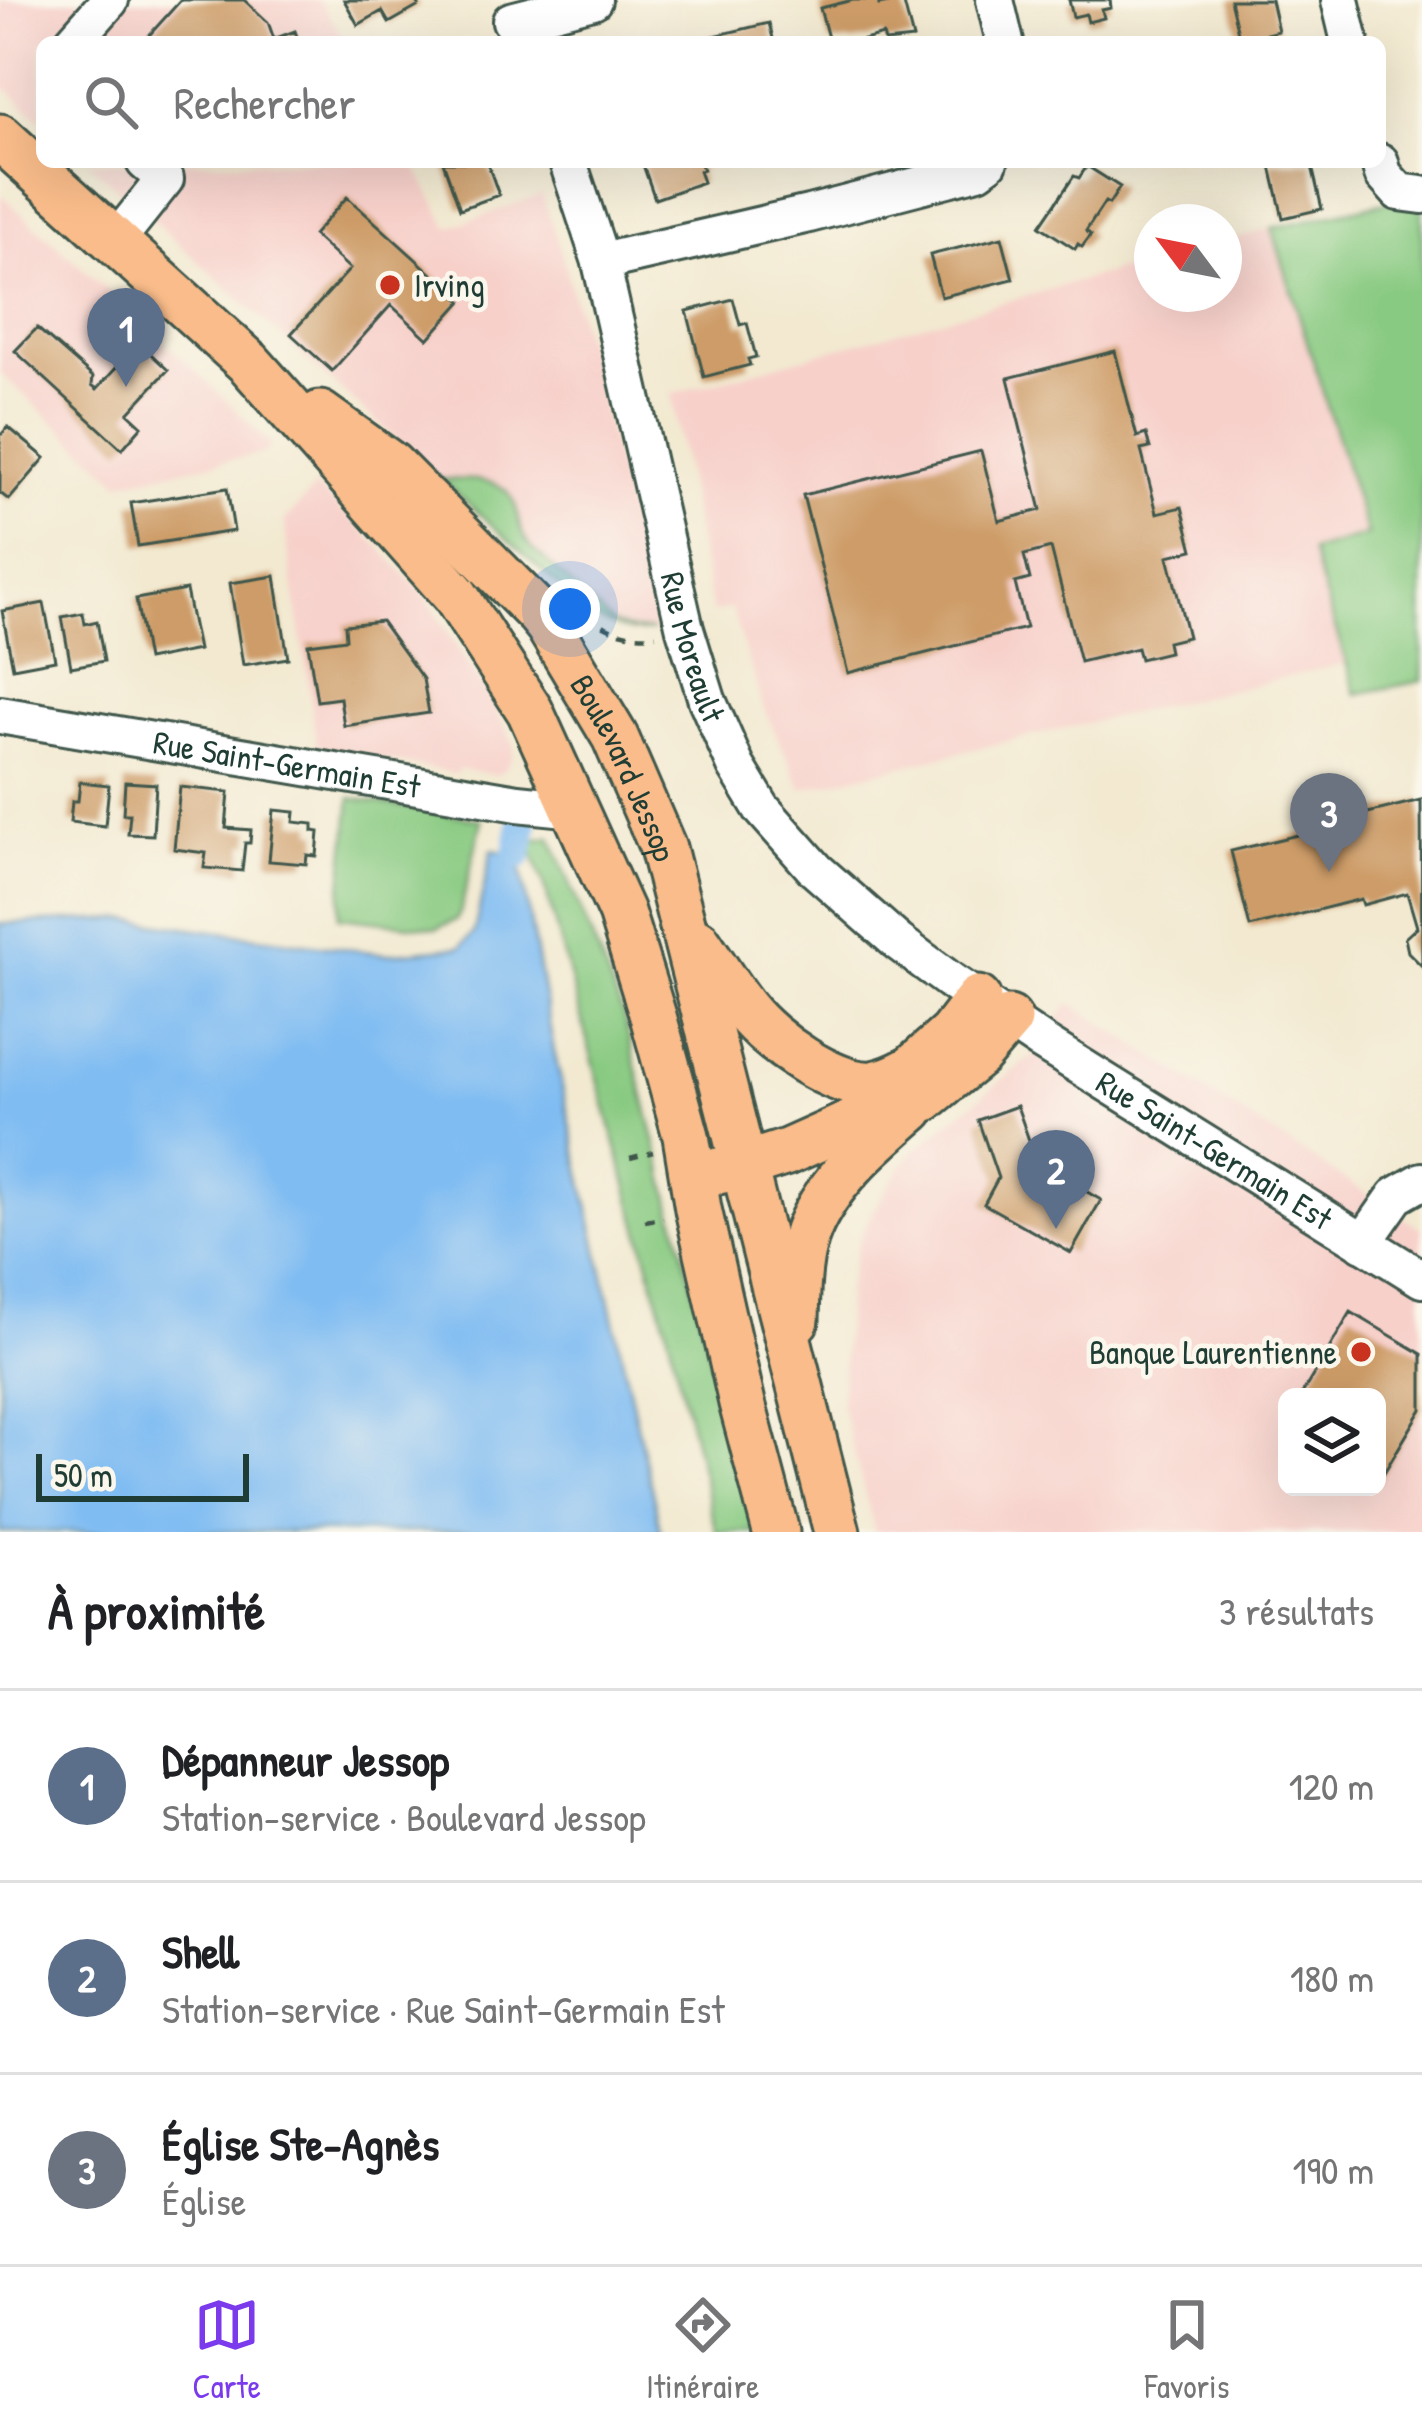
<!DOCTYPE html>
<html lang="fr">
<meta charset="utf-8">
<style>
:root{--surface:#fff;--page:#f2f2f2;--text:#202124;--muted:#757577;--line:#e0e0e0;--accent:#7c3aed}
body{margin:0;font-family:"Patrick Hand",sans-serif;background:var(--page);color:var(--text)}
.controls{position:absolute;right:36px;bottom:36px;display:grid;overflow:hidden;border-radius:18px;box-shadow:0 12px 48px #0002}
.controls button{width:108px;height:108px;display:grid;place-items:center;padding:0;border:0;border-bottom:3px solid var(--line);background:var(--surface);color:var(--text);font:60px sans-serif}
.compass{position:absolute;left:1134px;top:204px;width:108px;height:108px;border-radius:50%;background:var(--surface);box-shadow:0 12px 48px #0002;rotate:302deg}
.scale{position:absolute;left:36px;bottom:30px;width:213px;box-sizing:border-box;padding-left:12px;border:6px solid #1f3d34;border-top:0;font-size:33px;line-height:42px;white-space:nowrap;color:#1f3d34;-webkit-text-stroke:9px #fbf7ec;paint-order:stroke}
.you{position:absolute;left:570px;top:609px;width:42px;height:42px;margin:-30px;border:9px solid #fff;border-radius:50%;background:#1a73e8;box-shadow:0 0 0 18px #1a73e833}
.badge{display:grid;place-items:center;width:78px;height:78px;border-radius:50%;background:var(--accent);color:#fff;font-size:39px;font-weight:700}
.pin{position:absolute;translate:-50% -99px;filter:drop-shadow(0 3px 6px #0008)}
.pin::after{content:'';position:absolute;top:63px;width:42px;height:36px;background:inherit;clip-path:polygon(0 0,100% 0,50% 100%)}
.list{margin:0;padding:0;list-style:none}
h2{display:flex;justify-content:space-between;align-items:center;height:156px;margin:0;padding:0 48px;font-size:51px}
h2 small{font-size:39px;font-weight:400;color:var(--muted)}
.list li{display:grid;grid-template-columns:78px 1fr auto;gap:36px;align-items:center;box-sizing:border-box;height:192px;padding:0 48px;border-top:3px solid var(--line)}
.list b{display:block;font-size:45px;white-space:nowrap}
.list p{margin:0;font-size:39px;white-space:nowrap;color:var(--muted)}
.list em{font-size:39px;font-style:normal;color:var(--muted)}
.icon{flex:none;width:66px;height:66px;fill:none;stroke:currentColor;stroke-width:2;stroke-linecap:round;stroke-linejoin:round}
.map{position:relative;flex:none;width:1422px;height:1532px;overflow:hidden}
.search{position:absolute;background:var(--surface);box-shadow:0 12px 48px #0002;left:36px;right:36px;top:36px;height:132px;display:flex;align-items:center;gap:30px;box-sizing:border-box;padding:0 42px;border-radius:18px;color:var(--muted);font-size:45px}
.sheet{height:732px;background:var(--surface)}
nav{display:flex;justify-content:space-around;align-items:center;box-sizing:border-box;height:168px;border-top:3px solid var(--line);background:var(--surface);font-size:33px;color:var(--muted)}
nav a{display:grid;justify-items:center;gap:6px}
nav .on{color:var(--accent)}
.map>svg:first-child{display:block}
.built{fill:#f7d0ca;fill-rule:evenodd}
.green{fill:#89ca82;stroke:#54845b;stroke-width:3}
.water{fill:#7fbcf2;stroke:#4f7c93;stroke-width:3}
.lines{fill:none;stroke-linecap:round;stroke-linejoin:round}
.canal{stroke:#7fbcf2;stroke-width:30}
.building{fill:#cd9c67}
.minor-casing{stroke:#3f574b;stroke-width:42}
.major-casing{stroke:#3f574b;stroke-width:51}
.path{stroke:#3f574b;stroke-width:4.5;stroke-dasharray:9 9;stroke-linecap:butt}
.minor{stroke:#fff;stroke-width:36}
.major{stroke:#f9bc8a;stroke-width:45}
.poi-dot{fill:#c8321e;stroke:#fbf7ec;stroke-width:4.5}
.labels{text-anchor:middle;stroke-width:9;stroke-linejoin:round;paint-order:stroke}
.poi-label{font-size:33px;fill:#1f3d34;stroke:#fbf7ec;text-anchor:start}
.street-label{font-size:33px;fill:#1f3d34;stroke:#fbf7ec}
</style>
<div class="map">
<svg width="1422" height="1532" viewBox="0 0 1422 1532">
<rect width="100%" height="100%" fill="#fbf7ec"/>
<filter id="ink" filterUnits="userSpaceOnUse"><feTurbulence type="fractalNoise" baseFrequency=".00833" numOctaves="2"/><feDisplacementMap in="SourceGraphic" scale="24" xChannelSelector="R" yChannelSelector="G"/><feConvolveMatrix kernelMatrix="1 2 1 2 8 2 1 2 1" color-interpolation-filters="sRGB"/></filter>
<filter id="wash" filterUnits="userSpaceOnUse"><feTurbulence type="fractalNoise" baseFrequency=".004" numOctaves="4" result="noise"/><feDisplacementMap in="SourceGraphic" scale="48" xChannelSelector="R" yChannelSelector="G"/><feGaussianBlur stdDeviation="2.7" result="paint"/><feColorMatrix in="noise" values="0 0 0 0 0 0 0 0 0 0 0 0 0 0 0 0 0 1.4 0 .05"/><feComposite in="paint" operator="in"/></filter>
<g filter="url(#wash)">
<rect width="100%" height="100%" fill="#f2e9d0"/>
<path class="built" d="M 0,0 L 319,0 L 346,42 L 42,42 L 42,121 L 0,83 Z
M 88,162 L 413,162 L 449,228 L 542,194 L 559,245 L 596,380 L 657,631 L 633,634 L 610,627 L 592,616 Z
M 0,194 L 197,372 L 271,445 L 265,453 L 120,482 L 0,373 Z
M 1272,228 L 1368,536 L 1311,552 L 1348,663 L 802,789 L 764,709 L 731,608 L 712,613 L 671,394 L 1152,261 L 1152,294 L 1224,294 L 1224,242 Z
M 316,487 L 378,545 L 427,598 L 495,708 L 514,745 L 512,757 L 504,770 L 496,775 L 459,769 L 456,774 L 317,746 L 284,521 Z
M 1070,1003 L 1422,1229 L 1422,1532 L 875,1532 L 841,1404 L 847,1290 L 858,1243 L 873,1210 L 911,1153 L 1032,1056 ZM 1287,1397 L 1377,1397 L 1377,1487 L 1287,1487 Z"/>
<path class="green" d="M 1422,194 L 1422,681 L 1356,694 L 1311,551 L 1367,535 L 1272,228 Z
M 441,479 C 476,481 511,473 518,517 C 521,532 523,539 535,551 L 613,624 L 632,630 L 652,631 C 628,634 613,628 592,616 Z
M 351,798 L 482,820 L 460,913 L 456,920 L 437,928 L 339,917 Z
M 551,837 L 623,1015 L 755,1532 L 716,1532 L 667,1329 L 544,884 L 528,841 Z"/>
<path class="water" d="M 492,850 L 518,854 L 554,1051 L 661,1532 L 0,1532 L 0,924 L 123,919 L 385,954 L 460,947 L 474,933 Z"/>
<g class="lines">
<path class="canal" d="M 518,854 L 523,823"/>
</g>
<g id="blocks">
<path class="building" d="M 181,0 L 244,0 L 268,22 L 274,39 L 295,31 L 299,42 L 143,42 Z
M 344,0 L 416,0 L 419,6 L 389,23 L 382,11 L 358,25 Z
M 853,0 L 878,0 L 879,5 L 903,0 L 913,39 L 885,42 L 883,35 L 856,42 L 829,42 L 820,8 Z
M 1069,0 L 1110,0 L 1111,8 L 1102,10 L 1104,18 L 1088,22 L 1086,14 L 1073,17 Z
M 1230,0 L 1271,0 L 1278,31 L 1240,41 Z
M 769,23 L 774,42 L 706,42 L 705,38 Z
M 443,162 L 487,162 L 499,195 L 460,209 Z
M 642,162 L 700,162 L 703,170 L 699,171 L 703,182 L 655,199 Z
M 1270,162 L 1311,162 L 1322,209 L 1283,218 Z
M 1087,166 L 1120,187 L 1109,204 L 1105,202 L 1086,231 L 1091,235 L 1082,247 L 1078,244 L 1075,249 L 1040,226 L 1074,176 L 1079,178 Z
M 347,197 L 462,301 L 428,339 L 391,305 L 332,371 L 291,334 L 350,269 L 313,235 Z
M 1002,237 L 1013,279 L 941,297 L 930,255 Z
M 733,299 L 740,325 L 747,323 L 756,357 L 748,359 L 750,365 L 704,377 L 687,311 Z
M 37,328 L 93,377 L 92,385 L 97,389 L 139,343 L 168,370 L 128,413 L 142,426 L 122,449 L 15,351 Z
M 1115,351 L 1137,437 L 1146,434 L 1150,448 L 1141,450 L 1157,513 L 1182,507 L 1193,550 L 1168,556 L 1188,637 L 1167,642 L 1169,652 L 1140,659 L 1137,648 L 1080,662 L 1051,548 L 1024,555 L 1030,579 L 1015,583 L 1026,628 L 848,673 L 803,495 L 981,451 L 999,521 L 1041,510 L 1008,378 Z
M 8,427 L 45,458 L 9,500 L 0,493 L 0,436 Z
M 227,488 L 234,531 L 138,546 L 131,503 Z
M 275,576 L 288,658 L 243,665 L 230,583 Z
M 186,590 L 198,650 L 147,660 L 136,599 Z
M 44,603 L 55,660 L 13,668 L 2,611 Z
M 83,613 L 85,624 L 97,621 L 104,661 L 71,667 L 62,617 Z
M 381,621 L 423,679 L 429,713 L 344,726 L 340,698 L 317,701 L 308,644 L 346,639 L 345,625 Z
M 80,782 L 109,785 L 105,826 L 70,822 L 72,801 L 78,801 Z
M 125,782 L 156,784 L 153,835 L 128,834 L 130,814 L 123,814 Z
M 180,787 L 229,792 L 226,828 L 251,830 L 250,843 L 245,843 L 242,871 L 204,868 L 206,853 L 174,849 Z
M 1421,800 L 1422,966 L 1408,952 L 1405,938 L 1417,927 L 1407,893 L 1363,905 L 1361,899 L 1250,927 L 1231,851 L 1344,824 L 1343,819 Z
M 274,810 L 295,812 L 294,822 L 313,824 L 313,831 L 319,832 L 317,856 L 307,855 L 306,864 L 269,861 Z
M 1017,1106 L 1037,1163 L 1101,1200 L 1071,1253 L 984,1204 L 998,1178 L 978,1120 Z
M 1351,1312 L 1422,1354 L 1422,1409 L 1377,1484 L 1377,1397 L 1300,1397 Z"/>
</g>
</g>
<g filter="url(#ink)">
<use href="#blocks" fill-opacity="0" stroke="#3f574b" stroke-width="3"/>
<g class="lines">
<g class="minor-casing">
<g id="minor">
<path d="M 995,0 L 1005,42"/>
<path d="M 1340,0 L 1350,42"/>
<path d="M 511,21 L 593,0"/>
<path d="M 73,42 L 110,0"/>
<path id="s1" d="M 568,162 L 601,262 L 685,629 L 707,700 L 736,766 L 762,809 L 816,870 L 898,942 L 952,982 L 1040,1041 L 1422,1279"/>
<path d="M 1380,162 L 1383,174 L 1399,192 L 1422,195"/>
<path d="M 115,242 L 165,179 L 145,162"/>
<path d="M 601,262 L 809,214 L 978,170 L 989,162"/>
<path id="s2" d="M 0,715 L 518,803 L 576,809"/>
<path d="M 1363,1243 L 1396,1196 L 1422,1181"/>
</g>
</g>
<g class="major-casing">
<g id="major">
<path d="M 0,137 L 249,363 L 455,595 L 530,711 L 621,912 L 653,1016 L 686,1136 L 698,1209 L 742,1403 L 776,1532"/>
<path id="s3" d="M 320,414 L 391,465 L 539,614 L 548,625 L 615,737 L 663,848 L 837,1532"/>
<path d="M 698,942 C 714,965 728,989 746,1011 C 770,1041 833,1087 873,1084 C 886,1082 897,1077 908,1071"/>
<path d="M 885,1093 L 951,1034 L 978,999"/>
<path d="M 713,1172 L 743,1166 L 787,1152 L 852,1123 L 924,1099 L 978,1055 L 1009,1019"/>
<path d="M 796,1320 C 797,1289 797,1256 809,1228 C 829,1180 874,1142 912,1109"/>
</g>
</g>
<path class="path" d="M 588,616 C 610,632 629,637 656,635
M 630,1158 L 653,1152
M 645,1221 L 663,1218"/>
<use href="#minor" class="minor"/>
<use href="#major" class="major"/>
</g>
</g>
<g class="poi-dot">
<circle cx="390" cy="285" r="12"/>
<circle cx="1361" cy="1352" r="12"/>
</g>
<g class="labels">
<g class="poi-label">
<text x="414" y="297">Irving</text>
<text x="1337" y="1364" text-anchor="end">Banque Laurentienne</text>
</g>
<g class="street-label">
<text dy="12" stroke="none"><textPath href="#s1" startOffset="501">Rue Moreault</textPath></text>
<text dy="12" stroke="none"><textPath href="#s2" startOffset="291">Rue Saint-Germain Est</textPath></text>
<text dy="12" stroke="none"><textPath href="#s3" startOffset="474">Boulevard Jessop</textPath></text>
<text dy="12" stroke="none"><textPath href="#s1" startOffset="1248">Rue Saint-Germain Est</textPath></text>
</g>
</g>
</svg>
<div class="controls">
<button><svg class="icon" aria-label="layers" viewBox="0 0 24 24"><path d="M12 4l9 5-9 5-9-5zM3 14l9 5 9-5"/></svg></button>
</div>
<svg class="compass" viewBox="-18 -18 36 36"><path d="M0-13l5 13h-10z" fill="#e53935"/><path d="M0 13l5-13h-10z" fill="#757577"/></svg>
<div class="scale">50 m</div>
<div class="you"></div>
<div class="pin badge" style="left:126px;top:387px;background:#5c6f8a">1</div>
<div class="pin badge" style="left:1056px;top:1229px;background:#5c6f8a">2</div>
<div class="pin badge" style="left:1329px;top:872px;background:#6b7280">3</div>
<div class="search"><svg class="icon" aria-label="search" viewBox="0 0 24 24"><circle cx="10" cy="10" r="6"/><path d="M15 15l6 6"/></svg>Rechercher</div>
</div>
<section class="sheet">
<h2>À proximité<small>3 résultats</small></h2>
<ul class="list">
<li><span class="badge" style="background:#5c6f8a">1</span><div><b>Dépanneur Jessop</b><p>Station-service · Boulevard Jessop</p></div><em>120 m</em></li>
<li><span class="badge" style="background:#5c6f8a">2</span><div><b>Shell</b><p>Station-service · Rue Saint-Germain Est</p></div><em>180 m</em></li>
<li><span class="badge" style="background:#6b7280">3</span><div><b>Église Ste-Agnès</b><p>Église</p></div><em>190 m</em></li>
</ul>
</section>
<nav>
<a class="on"><svg class="icon" aria-label="map" viewBox="0 0 24 24"><path d="M3 6l6-2 6 2 6-2v14l-6 2-6-2-6 2zM9 4v14M15 6v14"/></svg>Carte</a>
<a><svg class="icon" aria-label="directions" viewBox="0 0 24 24"><path d="M12 3l9 9-9 9-9-9zM9 14v-3h6M13 9l2 2-2 2"/></svg>Itinéraire</a>
<a><svg class="icon" aria-label="saved" viewBox="0 0 24 24"><path d="M7 4h10v16l-5-4-5 4z"/></svg>Favoris</a>
</nav>
